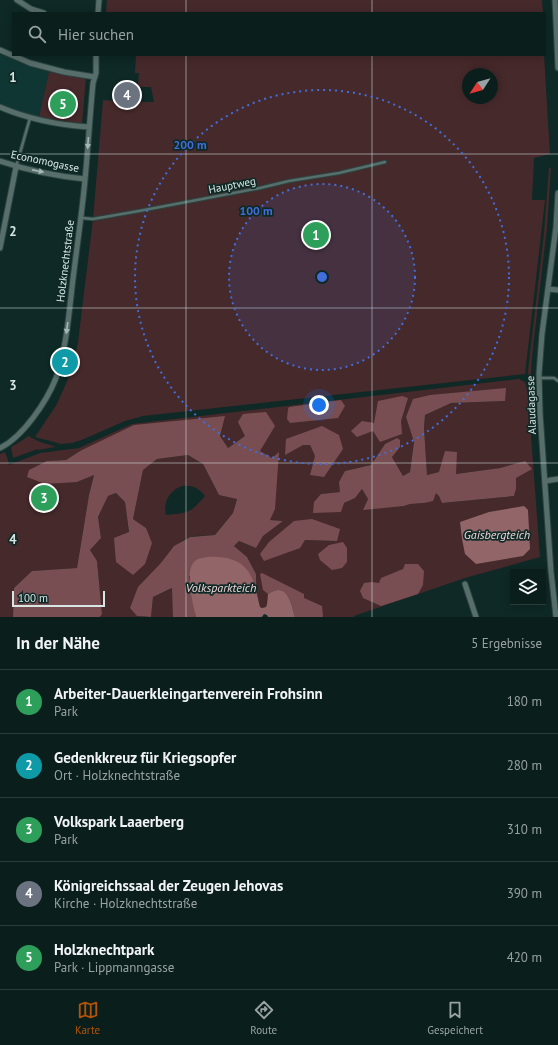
<!DOCTYPE html>
<html lang="de">
<meta charset="utf-8">
<style>
:root{--surface:#0a1f1c;--page:#132725;--text:#f1f3f6;--muted:#99a2a3;--line:#2a3d3b;--accent:#b45309}
body{margin:0;font-family:"PT Sans",sans-serif;background:var(--page);color:var(--text)}
.controls{position:absolute;right:12px;bottom:12px;display:grid;overflow:hidden;border-radius:0px;box-shadow:0 2px 10px #0003}
.controls button{width:36px;height:36px;display:grid;place-items:center;padding:0;border:0;border-bottom:1px solid var(--line);background:var(--surface);color:var(--text);font:20px sans-serif}
.compass{position:absolute;left:462px;top:68px;width:36px;height:36px;border-radius:50%;background:var(--surface);box-shadow:0 2px 10px #0003;rotate:234deg}
.scale{position:absolute;left:12px;bottom:10px;width:93px;box-sizing:border-box;padding-left:4px;border:2px solid #d8e7e5;border-top:0;font-size:11px;line-height:14px;white-space:nowrap;color:#d8e7e5;-webkit-text-stroke:3px #0e2926;paint-order:stroke}
.you{position:absolute;left:319px;top:405px;width:14px;height:14px;margin:-10px;border:3px solid #fff;border-radius:50%;background:#1a73e8;box-shadow:0 0 0 6px #1a73e833}
.badge{display:grid;place-items:center;width:26px;height:26px;border-radius:50%;background:var(--accent);color:#fff;font-size:13px;font-weight:700}
.pin{position:absolute;translate:-50% -50%;border:2px solid #fff;box-shadow:0 1px 4px #0006}
.list{margin:0;padding:0;list-style:none}
h2{display:flex;justify-content:space-between;align-items:center;height:52px;margin:0;padding:0 16px;font-size:17px}
h2 small{font-size:13px;font-weight:400;color:var(--muted)}
.list li{display:grid;grid-template-columns:26px 1fr auto;gap:12px;align-items:center;box-sizing:border-box;height:64px;padding:0 16px;border-top:1px solid var(--line)}
.list b{display:block;font-size:15px;white-space:nowrap}
.list p{margin:0;font-size:13px;white-space:nowrap;color:var(--muted)}
.list em{font-size:13px;font-style:normal;color:var(--muted)}
.icon{flex:none;width:22px;height:22px;fill:none;stroke:currentColor;stroke-width:2;stroke-linecap:round;stroke-linejoin:round}
.map{position:relative;flex:none;width:558px;height:617px;overflow:hidden}
.search{position:absolute;background:var(--surface);box-shadow:0 2px 10px #0003;left:12px;right:12px;top:12px;height:44px;display:flex;align-items:center;gap:10px;box-sizing:border-box;padding:0 14px;border-radius:0px;color:var(--muted);font-size:15px}
.sheet{height:372px;background:var(--surface)}
nav{display:flex;justify-content:space-around;align-items:center;box-sizing:border-box;height:56px;border-top:1px solid var(--line);background:var(--surface);font-size:11px;color:var(--muted)}
nav a{display:grid;justify-items:center;gap:2px}
nav .on{color:var(--accent)}
.map>svg:first-child{display:block}
.built{fill:#103633}
.green{fill:#46292b;fill-rule:evenodd}
.forest{fill:#794e52}
.water{fill:#926569}
.lines{fill:none;stroke-linecap:round;stroke-linejoin:round}
.lane-casing{stroke:#2a4441;stroke-width:4.5}
.street-casing{stroke:#2a4441;stroke-width:7}
.lane{stroke:#586e6b;stroke-width:2.5}
.street{stroke:#586e6b;stroke-width:5}
.oneway{fill:#a5b7b4}
.grid{fill:none;stroke:#d8e7e5;stroke-width:1;stroke-opacity:0.55}
.ring{fill:none;stroke:#426ddb;stroke-width:2;stroke-dasharray:2 4}
.labels{text-anchor:middle;stroke-width:3.5;stroke-linejoin:round;paint-order:stroke}
.street-label{font-size:11px;fill:#d8e7e5;stroke:#0e2926}
.water-label{font-size:12px;font-style:italic;fill:#f5d6d8;stroke:#0e2926}
.grid-label{font-size:13px;text-anchor:middle;font-weight:bold;fill:#d8e7e5;stroke:#0e2926;stroke-width:3.5;stroke-linejoin:round;paint-order:stroke}
.centre{fill:#426ddb;stroke:#0e2926;stroke-width:2}
.ring-label{font-size:12px;text-anchor:middle;font-weight:bold;fill:#426ddb;stroke:#0e2926;stroke-width:3.5;stroke-linejoin:round;paint-order:stroke}
</style>
<div class="map">
<svg width="558" height="617" viewBox="0 0 558 617">
<rect width="100%" height="100%" fill="#0e2926"/>
<path class="built" d="M 1,54 L 26,65 L 49,72 L 39,117 L 14,109 L 0,104 L 0,56 Z"/>
<path class="green" d="M 107,0 L 542,0 L 543,13 L 106,13 Z
M 136,55 L 544,55 L 550,154 L 534,158 L 532,200 L 545,200 L 525,374 L 143,416 L 125,421 L 84,439 L 72,443 L 61,444 L 35,437 L 57,404 L 72,370 L 78,342 L 93,219 L 103,100 L 131,102 L 154,102 L 151,87 L 135,87 L 138,85 L 139,73 L 135,73 ZM 468,74 L 492,74 L 492,98 L 468,98 Z
M 49,72 L 86,78 L 82,124 L 59,121 L 39,117 Z
M 549,168 L 551,168 L 547,228 L 532,356 L 530,390 L 528,371 L 544,233 Z
M 519,379 L 525,382 L 528,394 L 540,557 L 465,578 L 354,616 L 354,617 L 295,617 L 292,608 L 267,598 L 267,604 L 266,607 L 262,608 L 260,607 L 256,590 L 256,574 L 247,557 L 234,546 L 239,541 L 256,548 L 263,536 L 283,521 L 270,520 L 278,453 L 272,458 L 260,451 L 274,426 L 245,436 L 228,448 L 220,436 L 224,417 L 80,451 L 66,460 L 47,461 L 77,482 L 94,475 L 89,495 L 77,568 L 32,571 L 14,588 L 13,617 L 0,617 L 0,454 L 5,452 L 8,460 L 9,465 L 40,453 L 79,448 L 132,424 ZM 430,395 L 505,401 L 451,403 L 425,415 L 424,428 L 427,475 L 439,472 L 456,474 L 500,468 L 525,461 L 516,478 L 516,489 L 514,496 L 443,503 L 439,496 L 436,492 L 424,503 L 410,504 L 404,506 L 364,509 L 368,499 L 362,489 L 355,498 L 344,503 L 321,494 L 340,492 L 345,471 L 371,465 L 385,444 L 403,476 L 410,472 L 414,442 L 406,417 ZM 339,435 L 315,456 L 310,445 L 303,445 ZM 312,519 L 337,541 L 305,540 Z
M 28,436 L 40,442 L 54,446 L 55,447 L 38,450 L 38,449 L 13,458 L 11,447 L 23,440 Z
M 188,455 L 203,464 L 219,495 L 237,498 L 233,513 L 215,535 C 207,536 197,535 190,537 C 160,548 149,590 137,616 L 147,617 L 100,617 L 102,614 L 97,561 L 90,550 L 101,538 L 98,517 L 108,496 L 116,493 L 125,502 L 129,533 L 146,528 L 133,519 L 143,470 L 157,459 ZM 182,486 C 192,485 199,488 205,496 C 190,513 189,513 166,515 C 163,502 169,491 182,486 Z
M 173,588 L 173,617 L 151,617 L 153,597 Z"/>
<path class="forest" d="M 506,388 L 505,401 L 451,403 L 425,415 L 424,428 L 427,475 L 439,472 L 445,451 L 457,452 L 456,474 L 500,468 L 525,461 L 532,469 L 516,478 L 516,489 L 514,496 L 442,503 L 439,496 L 436,493 L 433,501 L 424,503 L 410,504 L 404,506 L 363,510 L 368,499 L 362,489 L 355,498 L 344,503 L 341,512 L 313,513 L 314,502 L 321,494 L 340,492 L 339,482 L 345,471 L 371,465 L 385,444 L 397,438 L 400,440 L 400,447 L 392,457 L 403,476 L 410,472 L 414,442 L 406,417 L 413,399 L 430,395 Z
M 402,396 L 408,398 L 401,421 L 402,434 L 380,442 L 373,431 L 357,437 L 351,431 L 362,421 L 374,423 L 378,401 Z
M 341,400 L 345,406 L 338,418 L 290,423 L 287,419 L 288,409 L 289,407 Z
M 266,412 L 275,426 L 260,451 L 272,458 L 279,452 L 275,509 L 270,520 L 283,521 L 263,536 L 256,548 L 239,541 L 234,546 L 247,557 L 256,574 L 256,590 L 247,570 L 189,576 L 196,617 L 173,617 L 172,588 L 153,597 L 151,617 L 137,616 L 130,608 L 138,587 L 160,564 L 174,546 L 190,537 L 215,535 L 233,513 L 237,499 L 219,495 L 203,464 L 188,455 L 157,459 L 143,470 L 133,519 L 146,528 L 152,543 L 145,564 L 133,575 L 116,562 L 114,538 L 129,532 L 125,502 L 116,493 L 108,496 L 98,517 L 101,538 L 90,550 L 97,561 L 102,614 L 100,617 L 13,617 L 14,588 L 32,571 L 77,568 L 89,495 L 94,475 L 77,482 L 45,484 L 27,477 L 29,470 L 47,461 L 66,460 L 80,451 L 134,425 L 225,416 L 220,436 L 228,448 L 245,436 L 238,422 L 243,414 Z
M 322,426 L 339,435 L 343,449 L 324,477 L 310,475 L 315,456 L 310,445 L 303,445 L 285,455 L 286,439 Z
M 312,519 L 340,529 L 337,541 L 305,540 L 300,548 L 264,561 L 260,554 L 269,542 L 294,521 Z
M 343,542 L 347,548 L 347,562 L 342,568 L 332,570 L 320,560 L 318,554 L 329,545 Z
M 405,564 L 418,564 L 424,571 L 423,585 L 418,594 L 381,606 L 363,598 L 360,591 L 364,583 L 371,582 L 379,583 L 381,578 L 403,569 Z
M 262,573 L 304,594 L 304,598 L 322,606 L 323,617 L 295,617 C 291,602 287,581 268,594 L 263,590 L 260,574 Z"/>
<path class="water" d="M 524,506 L 528,510 L 530,549 L 523,556 L 476,564 L 465,554 L 462,539 L 460,522 L 489,512 Z
M 207,557 C 221,556 239,558 248,571 C 255,581 257,595 260,607 L 262,608 L 266,607 L 267,604 L 268,594 C 287,581 291,602 295,617 L 268,617 L 267,615 L 264,614 L 262,617 L 196,617 C 193,604 184,570 195,561 C 198,558 203,558 207,557 Z"/>
<g class="lines">
<g class="lane-casing">
<path id="lane" d="M 16,167 L 30,118
M 82,218 L 93,219 L 139,211 L 260,188 L 289,181 L 339,173 L 385,162
M 540,378 L 554,378 L 558,381"/>
</g>
<g class="street-casing">
<path id="street" d="M 17,0 L 31,9 L 44,13
M 555,0 L 558,68
M 98,13 L 99,0
M 0,50 L 30,63 L 64,72 L 95,77
M 0,107 C 28,119 59,125 89,127
M 0,161 C 27,170 57,176 85,179
M 0,248 L 16,167
M 548,289 L 558,290
M 0,448 C 23,437 47,401 56,378 C 67,346 69,312 73,279 C 77,246 82,213 85,180 C 88,148 90,115 93,83 L 96,73 L 96,55
M 545,481 L 558,479
M 465,584 L 476,617
M 556,617 L 551,572 L 540,413 L 539,374 L 542,334 L 556,227 L 558,193"/>
</g>
<use href="#lane" class="lane"/>
<use href="#street" class="street"/>
</g>
<defs><path id="oneway-solid" d="M-6-.8H1V-3.2L6.5 0L1 3.2V.8H-6Z"/></defs>
<g class="oneway">
<use href="#oneway-solid" transform="translate(88 143) rotate(94)"/>
<use href="#oneway-solid" transform="translate(38 171) rotate(11)"/>
<use href="#oneway-solid" transform="translate(67 328) rotate(98)"/>
</g>
<path class="grid" d="M 186,0 L 186,13M 372,0 L 372,13M 186,55 L 186,617M 372,55 L 372,617M 0,154 L 558,154M 0,308 L 558,308M 0,463 L 558,463"/>
<circle cx="322" cy="277" r="93" fill="#426ddb" fill-opacity=".12"/>
<g class="ring">
<circle cx="322" cy="277" r="93"/>
<circle cx="322" cy="277" r="187"/>
</g>
<g class="labels">
<g class="street-label">
<text transform="translate(45 161) rotate(12)" y="4">Economogasse</text>
<text transform="translate(232 185) rotate(-11)" y="4">Hauptweg</text>
<text transform="translate(65 261) rotate(-83)" y="4">Holzknechtstraße</text>
<text transform="translate(531 405) rotate(-92)" y="4">Alaudagasse</text>
</g>
<g class="water-label">
<text x="497" y="539">Gaisbergteich</text>
<text x="221" y="592">Volksparkteich</text>
</g>
</g>
<g class="grid-label">
<text x="13" y="82">1</text>
<text x="13" y="236">2</text>
<text x="13" y="390">3</text>
<text x="13" y="544">4</text>
</g>
<circle cx="322" cy="277" r="6" class="centre"/>
<g class="ring-label">
<text x="190" y="149">200 m</text>
<text x="256" y="215">100 m</text>
</g>
</svg>
<div class="controls">
<button><svg class="icon" aria-label="layers" viewBox="0 0 24 24"><path d="M12 4l9 5-9 5-9-5zM3 14l9 5 9-5"/></svg></button>
</div>
<svg class="compass" viewBox="-18 -18 36 36"><path d="M0-13l5 13h-10z" fill="#e53935"/><path d="M0 13l5-13h-10z" fill="#99a2a3"/></svg>
<div class="scale">100 m</div>
<div class="you"></div>
<div class="pin badge" style="left:316px;top:235px;background:#2e9e5b">1</div>
<div class="pin badge" style="left:65px;top:362px;background:#0f9aa8">2</div>
<div class="pin badge" style="left:44px;top:498px;background:#2e9e5b">3</div>
<div class="pin badge" style="left:127px;top:95px;background:#6b7280">4</div>
<div class="pin badge" style="left:63px;top:104px;background:#2e9e5b">5</div>
<div class="search"><svg class="icon" aria-label="search" viewBox="0 0 24 24"><circle cx="10" cy="10" r="6"/><path d="M15 15l6 6"/></svg>Hier suchen</div>
</div>
<section class="sheet">
<h2>In der Nähe<small>5 Ergebnisse</small></h2>
<ul class="list">
<li><span class="badge" style="background:#2e9e5b">1</span><div><b>Arbeiter-Dauerkleingartenverein Frohsinn</b><p>Park</p></div><em>180 m</em></li>
<li><span class="badge" style="background:#0f9aa8">2</span><div><b>Gedenkkreuz für Kriegsopfer</b><p>Ort · Holzknechtstraße</p></div><em>280 m</em></li>
<li><span class="badge" style="background:#2e9e5b">3</span><div><b>Volkspark Laaerberg</b><p>Park</p></div><em>310 m</em></li>
<li><span class="badge" style="background:#6b7280">4</span><div><b>Königreichssaal der Zeugen Jehovas</b><p>Kirche · Holzknechtstraße</p></div><em>390 m</em></li>
<li><span class="badge" style="background:#2e9e5b">5</span><div><b>Holzknechtpark</b><p>Park · Lippmanngasse</p></div><em>420 m</em></li>
</ul>
</section>
<nav>
<a class="on"><svg class="icon" aria-label="map" viewBox="0 0 24 24"><path d="M3 6l6-2 6 2 6-2v14l-6 2-6-2-6 2zM9 4v14M15 6v14"/></svg>Karte</a>
<a><svg class="icon" aria-label="directions" viewBox="0 0 24 24"><path d="M12 3l9 9-9 9-9-9zM9 14v-3h6M13 9l2 2-2 2"/></svg>Route</a>
<a><svg class="icon" aria-label="saved" viewBox="0 0 24 24"><path d="M7 4h10v16l-5-4-5 4z"/></svg>Gespeichert</a>
</nav>
